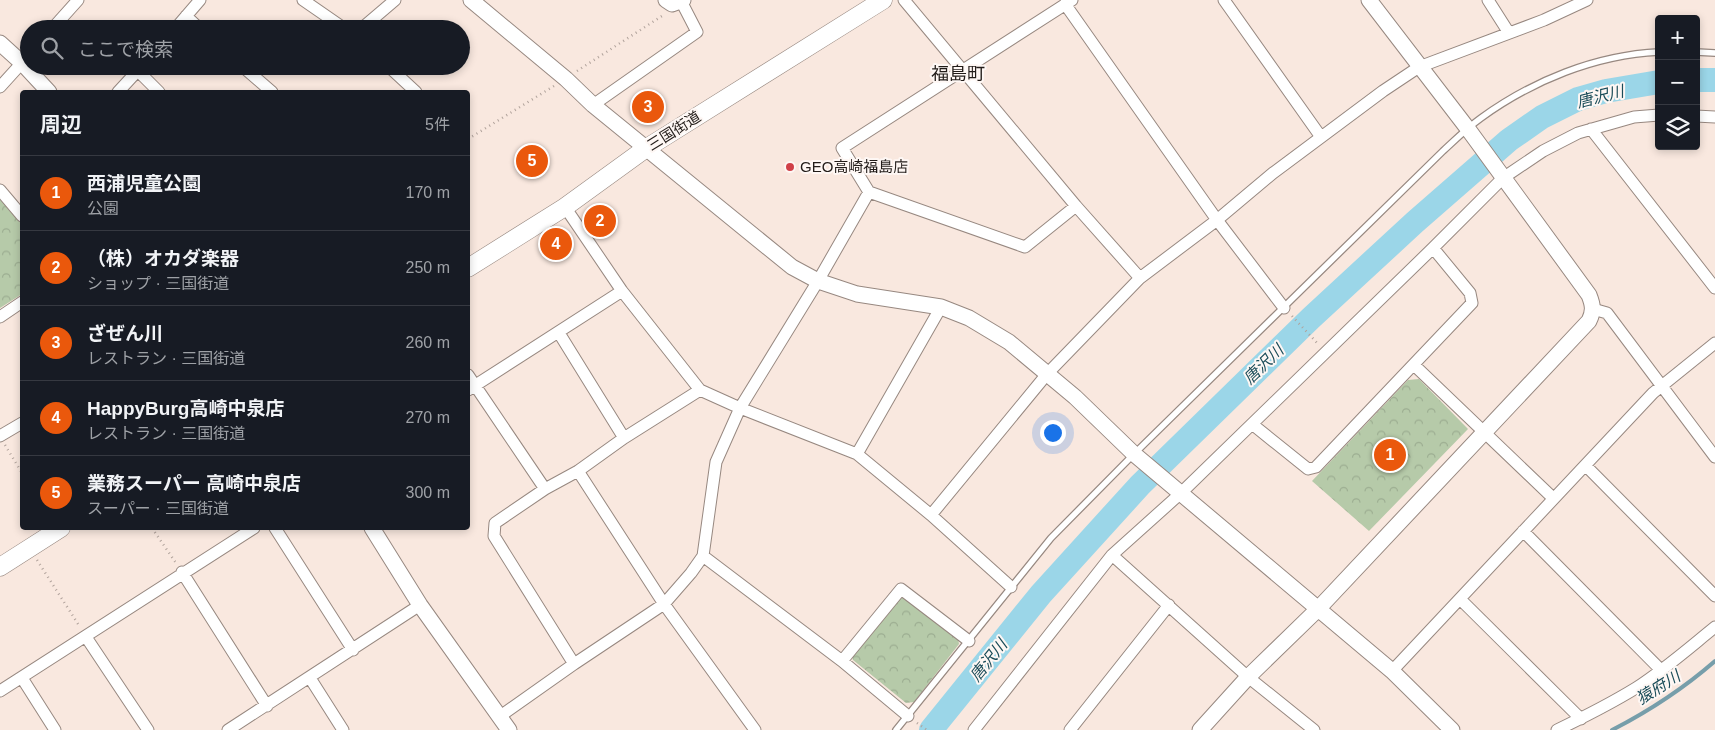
<!DOCTYPE html>
<html lang="ja">
<meta charset="utf-8">
<style>
:root{--surface:#171b24;--page:#242831;--text:#f1f3f6;--muted:#9ea1a6;--line:#363941;--accent:#ea580c}
body{margin:0;font-family:Helvetica,"Noto Sans JP",sans-serif;background:var(--page);color:var(--text)}
.controls{position:absolute;right:15px;top:15px;display:grid;overflow:hidden;border-radius:5px;box-shadow:0 2px 8px #0003}
.controls button{width:45px;height:45px;display:grid;place-items:center;padding:0;border:0;border-bottom:1px solid var(--line);background:var(--surface);color:var(--text);font:25px sans-serif}
.you{position:absolute;left:1052px;top:432px;width:18px;height:18px;margin:-12px;border:4px solid #fff;border-radius:50%;background:#1a73e8;box-shadow:0 0 0 8px #1a73e833}
.badge{display:grid;place-items:center;width:32px;height:32px;border-radius:50%;background:var(--accent);color:#fff;font-size:16px;font-weight:700}
.pin{position:absolute;translate:-50% -50%;border:2px solid #fff;box-shadow:0 1px 5px #0006}
.list{margin:0;padding:0;list-style:none}
h2{display:flex;justify-content:space-between;align-items:center;height:65px;margin:0;padding:0 20px;font-size:21px}
h2 small{font-size:16px;font-weight:400;color:var(--muted)}
.list li{display:grid;grid-template-columns:32px 1fr auto;gap:15px;align-items:center;box-sizing:border-box;height:75px;padding:0 20px;border-top:1px solid var(--line)}
.list b{display:block;font-size:19px;white-space:nowrap}
.list p{margin:0;font-size:16px;white-space:nowrap;color:var(--muted)}
.list em{font-size:16px;font-style:normal;color:var(--muted)}
.icon{flex:none;width:28px;height:28px;fill:none;stroke:currentColor;stroke-width:2;stroke-linecap:round;stroke-linejoin:round}
.map{position:relative;flex:none;width:1715px;height:730px;overflow:hidden}
.search{position:absolute;background:var(--surface);box-shadow:0 2px 8px #0003;left:20px;top:20px;width:450px;height:55px;display:flex;align-items:center;gap:12px;box-sizing:border-box;padding:0 18px;border-radius:28px;color:var(--muted);font-size:19px}
.panel{position:absolute;background:var(--surface);box-shadow:0 2px 8px #0003;left:20px;top:90px;width:450px;height:440px;border-radius:5px}
.map>svg:first-child{display:block}
.park{fill:url(#park-crowns)}
.lines{fill:none;stroke-linecap:round;stroke-linejoin:round}
.stream{stroke:#779eaa;stroke-width:4}
.river{stroke:#9bd6e8;stroke-width:24}
.lane-casing{stroke:#978880;stroke-width:8}
.street-casing{stroke:#978880;stroke-width:13}
.secondary-casing{stroke:#978880;stroke-width:17}
.primary-casing{stroke:#978880;stroke-width:19}
.path{stroke:#b0a29b;stroke-width:2.5;stroke-dasharray:1 4;stroke-linecap:butt}
.lane{stroke:#fff;stroke-width:5.5}
.street{stroke:#fff;stroke-width:11}
.secondary{stroke:#fff;stroke-width:15}
.primary{stroke:#fff;stroke-width:18}
.poi-dot{fill:#d04048;stroke:#fef7f4;stroke-width:2}
.labels{text-anchor:middle;stroke-width:4;stroke-linejoin:round;paint-order:stroke}
.street-label{font-size:15px;fill:#221c19;stroke:#fef7f4}
.poi-label{font-size:15px;fill:#221c19;stroke:#fef7f4;text-anchor:start}
.water-label{font-size:16px;font-style:italic;fill:#1a4c59;stroke:#fef7f4}
.quarter-label{font-size:18px;fill:#221c19;stroke:#fef7f4}
</style>
<div class="map">
<svg width="1715" height="730" viewBox="0 0 1715 730">
<defs>
<pattern id="park-crowns" width="20" height="18" patternUnits="userSpaceOnUse" patternTransform="scale(1.25)"><rect width="20" height="18" fill="#b6caa9"/><path d="M2 6a3 3 0 1 1 6 0M12 15a3 3 0 1 1 6 0" fill="none" stroke="#9cad91"/></pattern>
</defs>
<rect width="100%" height="100%" fill="#f9e8df"/>
<path class="park" d="M 0,197 L 22,223 L 22,294 L 0,308 Z
M 1419,379 L 1468,429 L 1369,531 L 1312,481 L 1408,380 Z
M 898,598 L 903,598 L 958,638 L 959,644 L 914,702 L 906,703 L 853,660 L 852,656 Z"/>
<g class="lines">
<path class="stream" d="M 1612,730 C 1649,711 1684,688 1715,661"/>
<path class="river" d="M 1696,80 L 1715,80
M 931,730 L 1041,594 L 1140,485 L 1311,318 L 1415,222 L 1509,140 L 1542,117 L 1578,99 L 1606,91 L 1659,82"/>
<g class="lane-casing">
<path id="lane" d="M 1696,52 L 1715,53
M 896,730 L 1051,538 L 1134,454 L 1443,151 C 1455,140 1467,128 1481,118 C 1532,81 1595,55 1659,52"/>
</g>
<g class="street-casing">
<path id="street" d="M 303,0 L 345,29
M 904,0 L 1076,206 L 1140,278
M 1072,0 L 842,148 L 869,192 L 1025,247 L 1076,206
M 1224,0 L 1321,137
M 1488,0 L 1509,33
M 1065,4 L 1217,220 L 1284,308
M 186,16 L 200,29
M 52,29 L 78,0
M 175,29 L 200,0
M 361,29 L 395,0
M 242,66 L 272,92
M 388,66 L 416,92
M 138,71 L 159,92
M 0,87 L 29,55
M 118,92 L 142,66
M 593,105 L 697,32 L 681,1
M 1696,116 L 1715,117
M 1591,129 L 1715,288
M 0,190 L 22,216
M 565,207 L 622,291 L 700,390 L 740,408 L 857,454 L 931,515 L 1011,587
M 1593,309 L 1607,313 L 1715,457
M 0,317 L 22,302
M 559,333 L 624,438
M 1414,365 L 1553,498
M 468,375 L 545,489
M 468,390 L 622,291
M 1252,424 L 1308,469 L 1316,467 L 1472,303 L 1470,293 L 1433,248
M 0,436 L 22,423
M 857,454 L 941,307
M 1586,466 L 1715,596
M 578,471 L 664,604 L 755,730
M 931,515 L 1047,374 L 1140,278 L 1217,220 L 1273,173 L 1383,91 L 1419,67 L 1544,20 L 1587,0
M 275,528 L 353,650
M 1523,531 L 1661,670
M 1112,555 L 1248,677 L 1314,730
M 703,556 L 842,661 L 908,716
M 182,572 L 267,706
M 1460,599 L 1581,719
M 86,637 L 148,730
M 842,661 L 901,589 L 969,641
M 574,664 L 494,536 L 495,523 L 545,489 L 578,471 L 624,438 L 700,390
M 1392,671 L 1653,393 L 1715,343
M 22,678 L 55,730
M 310,678 L 343,730
M 0,691 L 254,528
M 499,717 L 574,664 L 664,604 L 691,573 L 703,556 L 716,462 L 740,408 L 818,281 L 869,192
M 228,730 L 420,605
M 974,730 L 1112,555 L 1181,493 L 1433,248 L 1503,178 L 1543,151 L 1578,133 L 1634,117 L 1659,115
M 1070,730 L 1169,605
M 1557,730 C 1584,717 1610,704 1636,688 C 1664,670 1689,648 1715,627"/>
</g>
<g class="secondary-casing">
<path id="secondary" d="M 471,0 L 566,79 L 593,105 L 792,267 L 818,281 L 857,294 L 941,307 L 969,318 L 1009,342 L 1075,397 L 1134,454 L 1392,671 L 1452,730
M 666,0 L 672,4 L 683,0
M 0,43 L 22,63 L 49,92
M 372,528 L 420,605 L 509,730
M 1200,730 L 1248,677 L 1318,609 L 1589,321 C 1594,311 1593,305 1589,295 L 1468,129 L 1369,0"/>
</g>
<g class="primary-casing">
<path id="primary" d="M 468,268 L 565,207 L 645,149 L 883,0
M 0,567 L 61,528"/>
</g>
<path class="path" d="M 577,71 L 665,14
M 468,139 L 554,86
M 1292,316 L 1319,345
M 5,445 L 22,473
M 152,528 L 176,563
M 37,560 L 80,627
M 917,723 L 927,730"/>
<use href="#lane" class="lane"/>
<use href="#street" class="street"/>
<use href="#secondary" class="secondary"/>
<use href="#primary" class="primary"/>
</g>
<circle class="poi-dot" cx="790" cy="167" r="5"/>
<g class="labels">
<g class="street-label">
<text transform="translate(674 131) rotate(-32)" y="5">三国街道</text>
</g>
<g class="poi-label">
<text x="800" y="172">GEO高崎福島店</text>
</g>
<g class="water-label">
<text transform="translate(1600 96) rotate(-14)" y="6">唐沢川</text>
<text transform="translate(1263 364) rotate(-44)" y="6">唐沢川</text>
<text transform="translate(988 660) rotate(-51)" y="6">唐沢川</text>
<text transform="translate(1658 687) rotate(-32)" y="6">猿府川</text>
</g>
<g class="quarter-label">
<text x="958" y="80">福島町</text>
</g>
</g>
</svg>
<div class="controls">
<button>+</button>
<button>−</button>
<button><svg class="icon" aria-label="layers" viewBox="0 0 24 24"><path d="M12 4l9 5-9 5-9-5zM3 14l9 5 9-5"/></svg></button>
</div>
<div class="you"></div>
<div class="pin badge" style="left:1390px;top:455px">1</div>
<div class="pin badge" style="left:600px;top:221px">2</div>
<div class="pin badge" style="left:648px;top:107px">3</div>
<div class="pin badge" style="left:556px;top:244px">4</div>
<div class="pin badge" style="left:532px;top:161px">5</div>
<div class="search"><svg class="icon" aria-label="search" viewBox="0 0 24 24"><circle cx="10" cy="10" r="6"/><path d="M15 15l6 6"/></svg>ここで検索</div>
<section class="panel">
<h2>周辺<small>5件</small></h2>
<ul class="list">
<li><span class="badge">1</span><div><b>西浦児童公園</b><p>公園</p></div><em>170 m</em></li>
<li><span class="badge">2</span><div><b>（株）オカダ楽器</b><p>ショップ · 三国街道</p></div><em>250 m</em></li>
<li><span class="badge">3</span><div><b>ざぜん川</b><p>レストラン · 三国街道</p></div><em>260 m</em></li>
<li><span class="badge">4</span><div><b>HappyBurg高崎中泉店</b><p>レストラン · 三国街道</p></div><em>270 m</em></li>
<li><span class="badge">5</span><div><b>業務スーパー 高崎中泉店</b><p>スーパー · 三国街道</p></div><em>300 m</em></li>
</ul>
</section>
</div>
